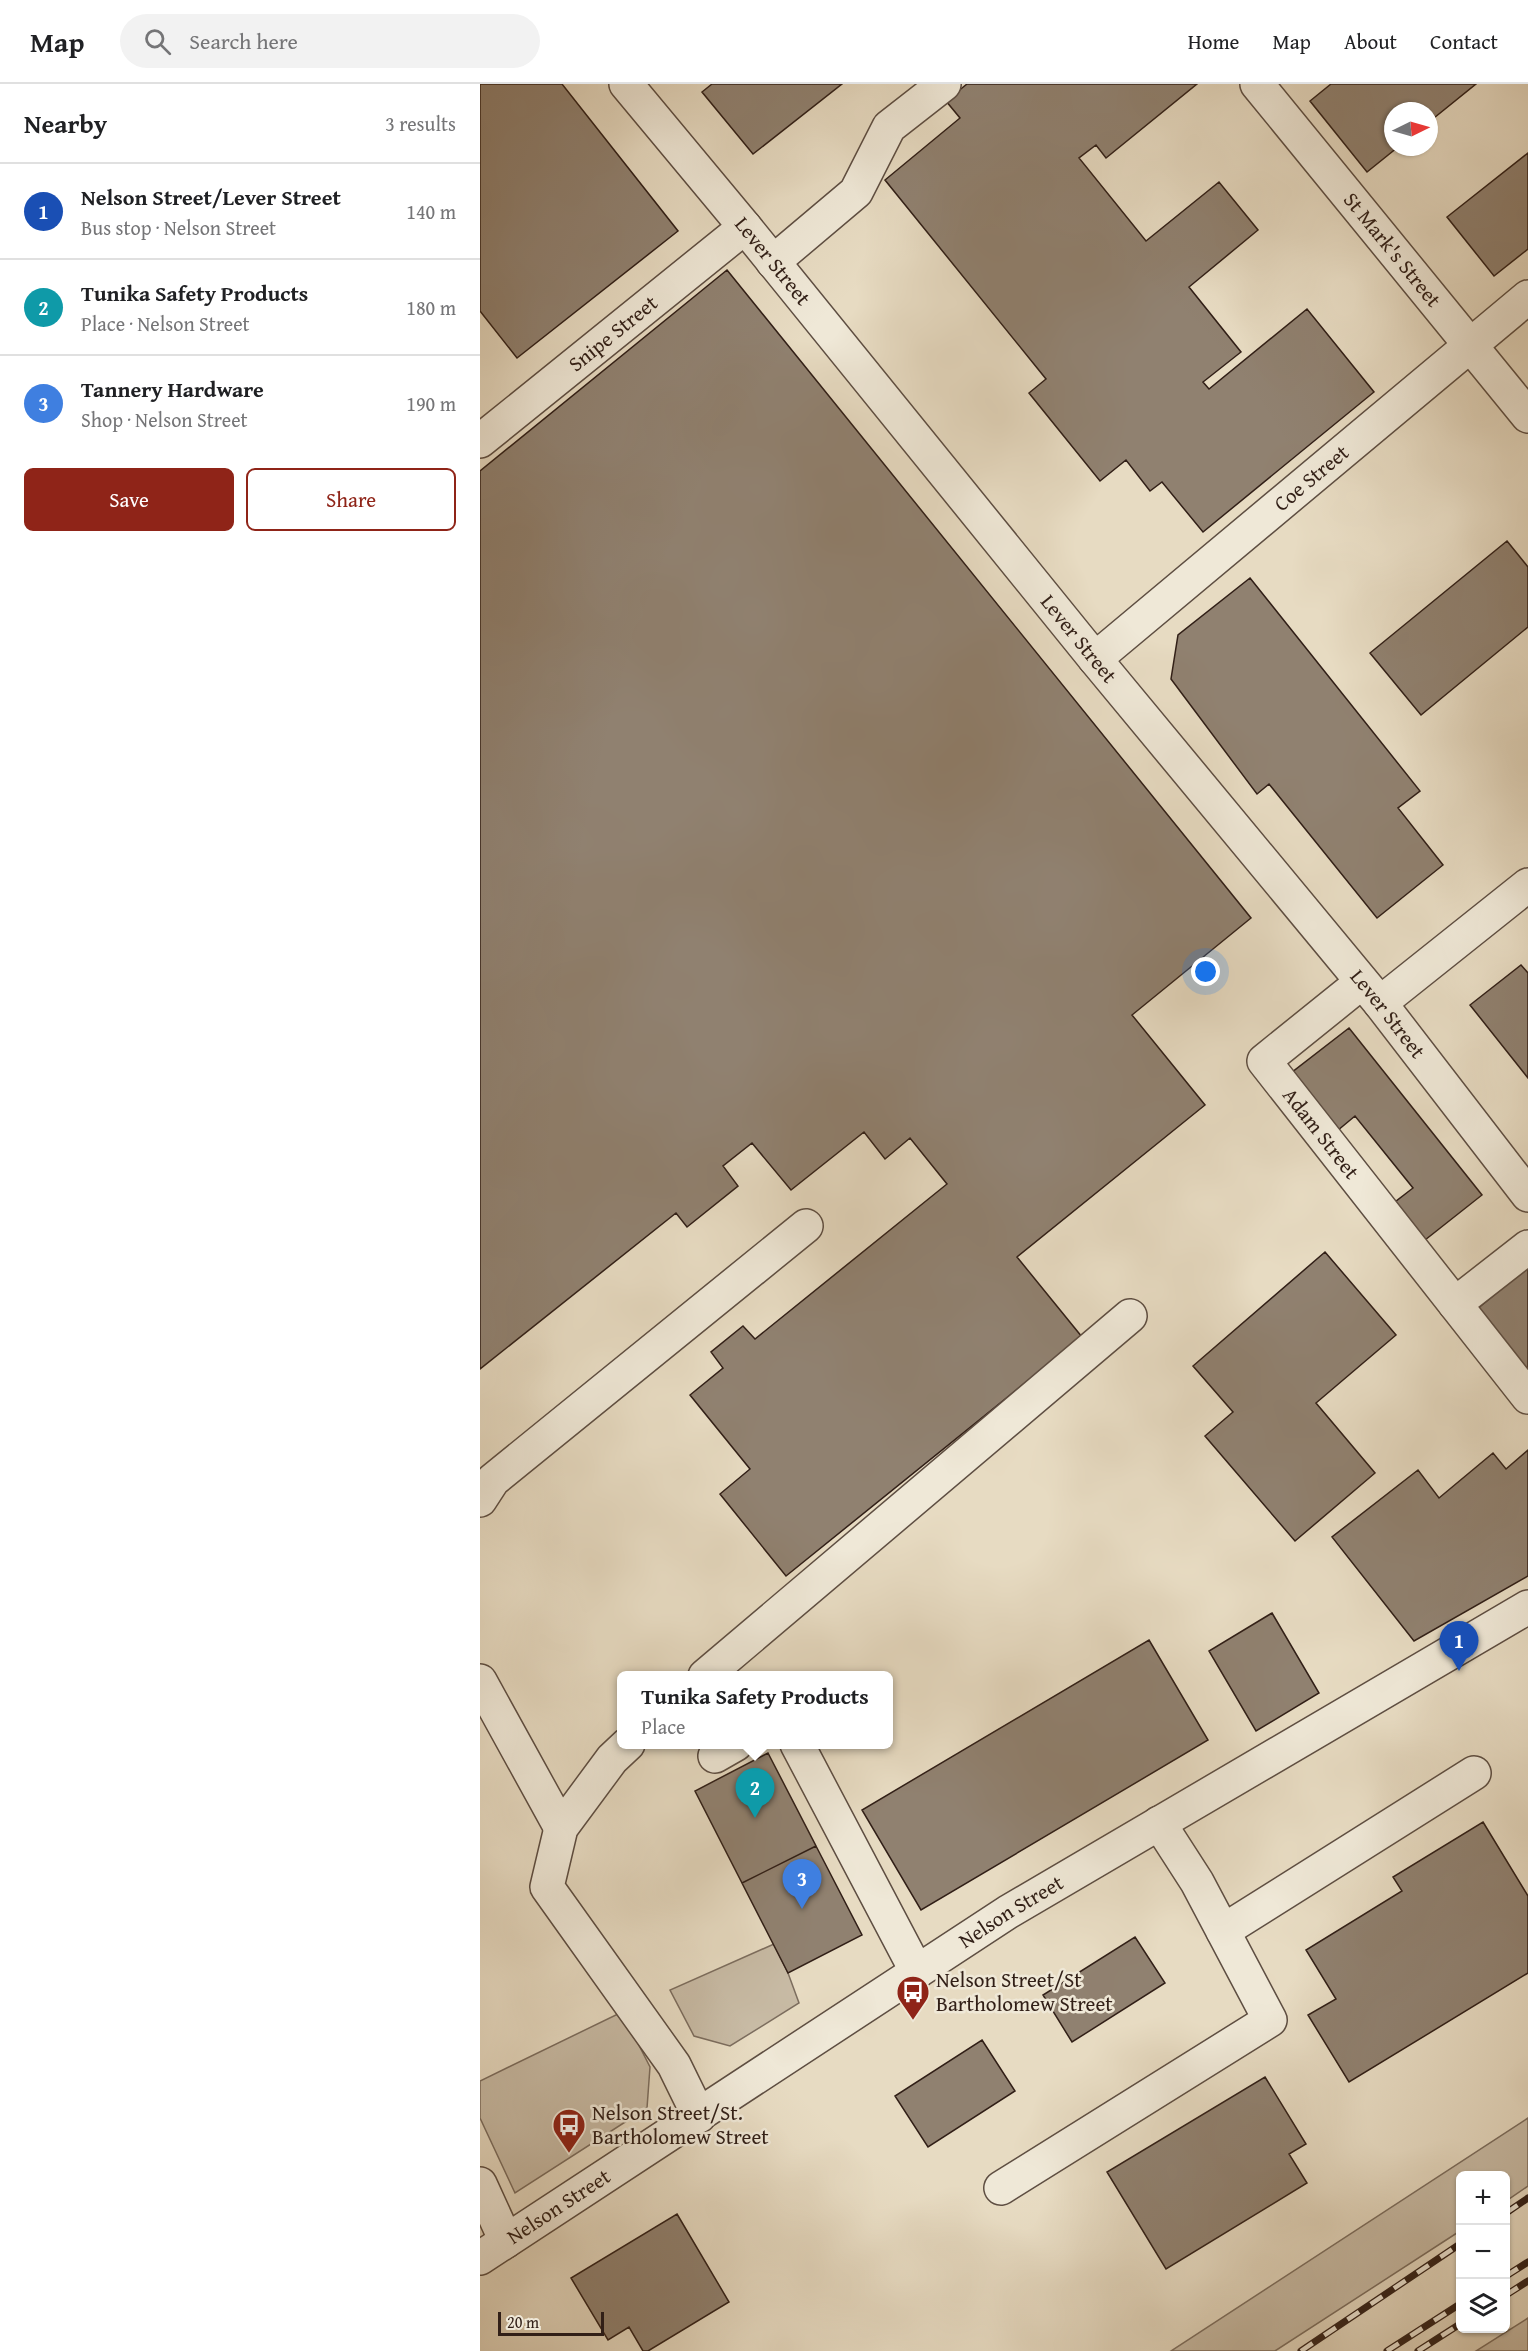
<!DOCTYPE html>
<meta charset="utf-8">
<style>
:root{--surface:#fff;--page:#f2f2f2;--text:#202124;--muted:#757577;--line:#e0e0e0;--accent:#8f2418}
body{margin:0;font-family:"Gentium Book Plus",serif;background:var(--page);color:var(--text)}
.controls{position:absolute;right:18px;bottom:18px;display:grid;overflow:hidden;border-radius:9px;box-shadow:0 2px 4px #0004}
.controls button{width:54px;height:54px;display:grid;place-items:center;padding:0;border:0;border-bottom:2px solid var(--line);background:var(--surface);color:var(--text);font:30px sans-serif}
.compass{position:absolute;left:904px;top:18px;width:54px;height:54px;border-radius:50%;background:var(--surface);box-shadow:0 2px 4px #0004;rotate:85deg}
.scale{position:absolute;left:18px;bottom:15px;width:106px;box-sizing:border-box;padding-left:6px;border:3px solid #311f17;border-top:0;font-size:16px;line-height:21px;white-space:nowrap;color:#311f17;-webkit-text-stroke:4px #efe8d7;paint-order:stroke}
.you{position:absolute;left:726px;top:888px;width:21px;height:21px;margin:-15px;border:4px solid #fff;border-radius:50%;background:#1a73e8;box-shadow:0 0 0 9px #1a73e833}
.badge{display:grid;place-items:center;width:39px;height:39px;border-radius:50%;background:var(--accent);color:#fff;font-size:20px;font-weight:700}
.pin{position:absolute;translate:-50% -50px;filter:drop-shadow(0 2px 3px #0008)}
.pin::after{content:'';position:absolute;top:32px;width:21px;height:18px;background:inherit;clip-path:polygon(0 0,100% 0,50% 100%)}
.popup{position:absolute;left:137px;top:1587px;width:276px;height:78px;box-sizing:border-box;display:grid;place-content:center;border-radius:9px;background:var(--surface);filter:drop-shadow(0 2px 4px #0005);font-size:20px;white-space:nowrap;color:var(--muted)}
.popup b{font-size:22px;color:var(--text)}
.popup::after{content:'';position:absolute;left:50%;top:100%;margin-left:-12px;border:12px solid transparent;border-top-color:var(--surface)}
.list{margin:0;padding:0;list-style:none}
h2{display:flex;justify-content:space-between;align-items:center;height:78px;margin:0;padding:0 24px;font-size:26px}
h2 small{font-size:20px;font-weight:400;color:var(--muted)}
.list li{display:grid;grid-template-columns:39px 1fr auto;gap:18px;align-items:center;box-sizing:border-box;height:96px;padding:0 24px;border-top:2px solid var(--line)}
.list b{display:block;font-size:22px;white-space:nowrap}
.list p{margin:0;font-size:20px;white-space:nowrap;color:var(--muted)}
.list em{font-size:20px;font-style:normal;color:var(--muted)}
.actions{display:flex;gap:12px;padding:18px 24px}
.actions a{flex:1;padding:14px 0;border:2px solid var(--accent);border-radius:9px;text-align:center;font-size:21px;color:var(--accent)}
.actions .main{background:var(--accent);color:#fff}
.icon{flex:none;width:33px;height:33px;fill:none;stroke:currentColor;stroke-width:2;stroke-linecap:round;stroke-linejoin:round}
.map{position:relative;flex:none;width:1048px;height:2267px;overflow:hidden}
header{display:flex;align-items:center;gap:36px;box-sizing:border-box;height:84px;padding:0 30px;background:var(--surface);border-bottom:2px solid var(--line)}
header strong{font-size:28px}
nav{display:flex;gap:33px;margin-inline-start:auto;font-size:21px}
.search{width:420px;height:54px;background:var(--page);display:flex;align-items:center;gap:15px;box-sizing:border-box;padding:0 21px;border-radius:33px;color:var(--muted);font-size:22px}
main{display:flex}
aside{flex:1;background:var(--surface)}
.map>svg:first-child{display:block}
.green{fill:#c8bba5;stroke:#7c6d5e;stroke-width:1.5}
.building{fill:#908170;stroke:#311f17;stroke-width:1.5}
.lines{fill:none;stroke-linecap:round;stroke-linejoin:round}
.minor-casing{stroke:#5e4e42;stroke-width:36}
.minor{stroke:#efe8d7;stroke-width:33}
.rail-casing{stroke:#311f17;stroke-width:7}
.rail{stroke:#efe8d7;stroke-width:4.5;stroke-dasharray:14;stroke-linecap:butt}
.labels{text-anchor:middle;stroke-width:5;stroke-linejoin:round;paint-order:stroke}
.street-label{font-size:21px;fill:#311f17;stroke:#efe8d7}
.poi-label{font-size:21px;fill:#311f17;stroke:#efe8d7;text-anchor:start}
</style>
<header>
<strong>Map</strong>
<div class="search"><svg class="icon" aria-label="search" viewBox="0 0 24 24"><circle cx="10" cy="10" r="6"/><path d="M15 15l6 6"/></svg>Search here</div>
<nav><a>Home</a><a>Map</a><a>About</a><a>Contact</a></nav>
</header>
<main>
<aside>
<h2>Nearby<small>3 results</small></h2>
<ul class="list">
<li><span class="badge" style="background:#1a4fb4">1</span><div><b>Nelson Street/Lever Street</b><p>Bus stop · Nelson Street</p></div><em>140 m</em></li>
<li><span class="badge" style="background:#0f9aa8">2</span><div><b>Tunika Safety Products</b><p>Place · Nelson Street</p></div><em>180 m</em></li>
<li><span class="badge" style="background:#3f7fe0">3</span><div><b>Tannery Hardware</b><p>Shop · Nelson Street</p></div><em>190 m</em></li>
</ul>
<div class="actions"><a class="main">Save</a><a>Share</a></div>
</aside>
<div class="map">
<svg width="1048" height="2267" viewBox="0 0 1048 2267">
<rect width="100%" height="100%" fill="#e7dbc2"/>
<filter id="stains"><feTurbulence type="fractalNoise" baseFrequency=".00333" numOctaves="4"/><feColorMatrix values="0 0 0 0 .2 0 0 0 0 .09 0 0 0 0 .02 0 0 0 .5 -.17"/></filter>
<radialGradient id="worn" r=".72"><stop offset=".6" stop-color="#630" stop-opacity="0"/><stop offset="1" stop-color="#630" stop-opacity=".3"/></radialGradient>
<path class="green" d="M 294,1860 L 308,1889 L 319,1919 L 250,1962 L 214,1952 L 190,1906 Z
M 142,1928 L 170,1983 L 167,2024 L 35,2109 L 0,2034 L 0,1997 Z
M 1048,2034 L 1048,2102 L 1026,2117 L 1026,2092 L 980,2092 L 980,2147 L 795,2267 L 691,2267 Z
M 1048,2234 L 1048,2267 L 996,2267 Z"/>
<path class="building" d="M 0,0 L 82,0 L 198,147 L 37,274 L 0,227 Z
M 232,0 L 362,0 L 273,70 L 222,8 Z
M 487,0 L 717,0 L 626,74 L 616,61 L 599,74 L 666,157 L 739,98 L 778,146 L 709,203 L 761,268 L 723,298 L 729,305 L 827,225 L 894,308 L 723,448 L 682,398 L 670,407 L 646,376 L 620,397 L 549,309 L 566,295 L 405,96 L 480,34 L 466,17 Z
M 851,0 L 996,0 L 949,38 L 949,27 L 913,27 L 913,63 L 918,63 L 887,88 L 830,17 Z
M 1048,69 L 1048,165 L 1014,192 L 967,133 Z
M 247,186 L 771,834 L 652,931 L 725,1021 L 537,1173 L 602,1253 L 306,1492 L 240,1410 L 270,1385 L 210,1311 L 243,1284 L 231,1268 L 263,1242 L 275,1255 L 467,1100 L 430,1054 L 405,1075 L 384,1048 L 311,1106 L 272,1059 L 243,1082 L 258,1102 L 207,1143 L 196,1129 L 0,1285 L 0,387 Z
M 1027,457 L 1048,483 L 1048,543 L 941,631 L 890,569 Z
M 770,494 L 940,707 L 918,724 L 963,781 L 897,834 L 789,700 L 777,710 L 691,595 L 698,551 Z
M 1041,881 L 1048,889 L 1048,994 L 990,921 Z
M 869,944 L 1002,1111 L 945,1156 L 915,1118 L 933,1104 L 875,1032 L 857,1047 L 811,989 Z
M 845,1168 L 916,1251 L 836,1319 L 895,1389 L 815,1457 L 725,1352 L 753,1328 L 713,1282 Z
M 1048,1183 L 1048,1289 L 997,1225 Z
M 1048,1366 L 1048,1492 L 934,1557 L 852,1453 L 938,1386 L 959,1414 L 1013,1369 L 1026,1385 Z
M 792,1529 L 839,1609 L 776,1647 L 729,1567 Z
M 669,1556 L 728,1656 L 441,1826 L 382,1726 Z
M 288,1669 L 336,1762 L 262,1799 L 215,1707 Z
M 1003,1738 L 1048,1812 L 1048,1889 L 869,1998 L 828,1931 L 856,1915 L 826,1866 L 922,1807 L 913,1793 Z
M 336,1762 L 382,1851 L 308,1889 L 262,1799 Z
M 655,1853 L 685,1899 L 592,1958 L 563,1911 Z
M 502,1956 L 535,2007 L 448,2063 L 415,2012 Z
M 785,1993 L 826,2060 L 809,2070 L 827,2099 L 686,2185 L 627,2088 Z
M 197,2130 L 249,2218 L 168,2267 L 163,2267 L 149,2243 L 128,2256 L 91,2194 Z"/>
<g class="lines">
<g class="minor-casing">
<g id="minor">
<path id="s1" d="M 146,0 L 265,143 L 615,575 L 900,919 L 1048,1111"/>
<path id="s2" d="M 777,0 L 1048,332"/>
<path d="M 293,178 L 376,108 L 409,43 L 464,0"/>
<path id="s3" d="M 0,357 L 265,143"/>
<path id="s4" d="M 615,575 L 1048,213"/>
<path id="s5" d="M 882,898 L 784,977 L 1048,1313"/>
<path d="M 900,919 L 1048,801"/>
<path d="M 975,1220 L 1048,1163"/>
<path d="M 0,1416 L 13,1396 L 326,1142"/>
<path d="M 225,1592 L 650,1232"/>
<path d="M 0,1597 L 81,1744"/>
<path d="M 148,1660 L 132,1675 L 81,1744 L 67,1803 L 194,1981 L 219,2032"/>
<path d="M 317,1660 L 437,1888"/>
<path d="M 235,1672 L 256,1660"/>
<path d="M 743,1847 L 994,1689"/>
<path d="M 0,2100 L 26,2157"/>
<path d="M 521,2104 L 790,1936 L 717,1798 L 679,1739"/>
<path id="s6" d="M 0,2174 L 528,1828 L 1048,1523"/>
</g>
</g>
<use href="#minor" class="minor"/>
<g class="rail-casing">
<path id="rail" d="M 1026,2129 L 1048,2114
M 1026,2192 L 1048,2178
M 1026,2211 L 1048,2197
M 821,2267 L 980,2160
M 907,2267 L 980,2220
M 938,2267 L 980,2240"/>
</g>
<use href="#rail" class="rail"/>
</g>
<defs>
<g id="bus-pin" transform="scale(1.725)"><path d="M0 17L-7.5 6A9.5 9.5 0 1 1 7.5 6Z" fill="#8f2418" stroke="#efe8d7"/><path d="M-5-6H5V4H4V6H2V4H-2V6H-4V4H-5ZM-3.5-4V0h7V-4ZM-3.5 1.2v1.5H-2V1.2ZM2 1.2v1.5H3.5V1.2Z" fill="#fff"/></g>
</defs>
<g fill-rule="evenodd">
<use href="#bus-pin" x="433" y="1908"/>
<use href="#bus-pin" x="89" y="2041"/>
</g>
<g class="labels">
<g class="street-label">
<text dy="7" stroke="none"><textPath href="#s2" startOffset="214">St Mark's Street</textPath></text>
<text dy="7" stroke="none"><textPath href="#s1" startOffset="230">Lever Street</textPath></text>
<text dy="7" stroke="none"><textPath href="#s3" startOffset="171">Snipe Street</textPath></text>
<text dy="7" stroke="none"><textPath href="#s4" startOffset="282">Coe Street</textPath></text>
<text dy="7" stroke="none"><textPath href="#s1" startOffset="716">Lever Street</textPath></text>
<text dy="7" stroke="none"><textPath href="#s1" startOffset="1202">Lever Street</textPath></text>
<text dy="7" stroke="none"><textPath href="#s5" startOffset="218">Adam Street</textPath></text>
<text dy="7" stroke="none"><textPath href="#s6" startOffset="634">Nelson Street</textPath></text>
<text dy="7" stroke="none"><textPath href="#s6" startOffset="94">Nelson Street</textPath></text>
</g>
<g class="poi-label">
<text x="456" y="1903">Nelson Street/St<tspan x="456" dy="24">Bartholomew Street</tspan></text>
<text x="112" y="2036">Nelson Street/St.<tspan x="112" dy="24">Bartholomew Street</tspan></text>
</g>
</g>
<rect width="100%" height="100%" filter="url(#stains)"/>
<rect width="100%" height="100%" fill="url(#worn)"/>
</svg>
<div class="controls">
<button>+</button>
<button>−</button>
<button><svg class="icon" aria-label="layers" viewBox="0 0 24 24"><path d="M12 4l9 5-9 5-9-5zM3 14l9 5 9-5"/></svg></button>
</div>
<svg class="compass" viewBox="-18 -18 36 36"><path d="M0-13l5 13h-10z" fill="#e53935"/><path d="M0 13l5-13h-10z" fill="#757577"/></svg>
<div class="scale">20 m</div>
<div class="you"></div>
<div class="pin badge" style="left:979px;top:1587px;background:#1a4fb4">1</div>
<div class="pin badge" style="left:275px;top:1734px;background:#0f9aa8">2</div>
<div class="popup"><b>Tunika Safety Products</b>Place</div>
<div class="pin badge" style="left:322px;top:1825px;background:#3f7fe0">3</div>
</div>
</main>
